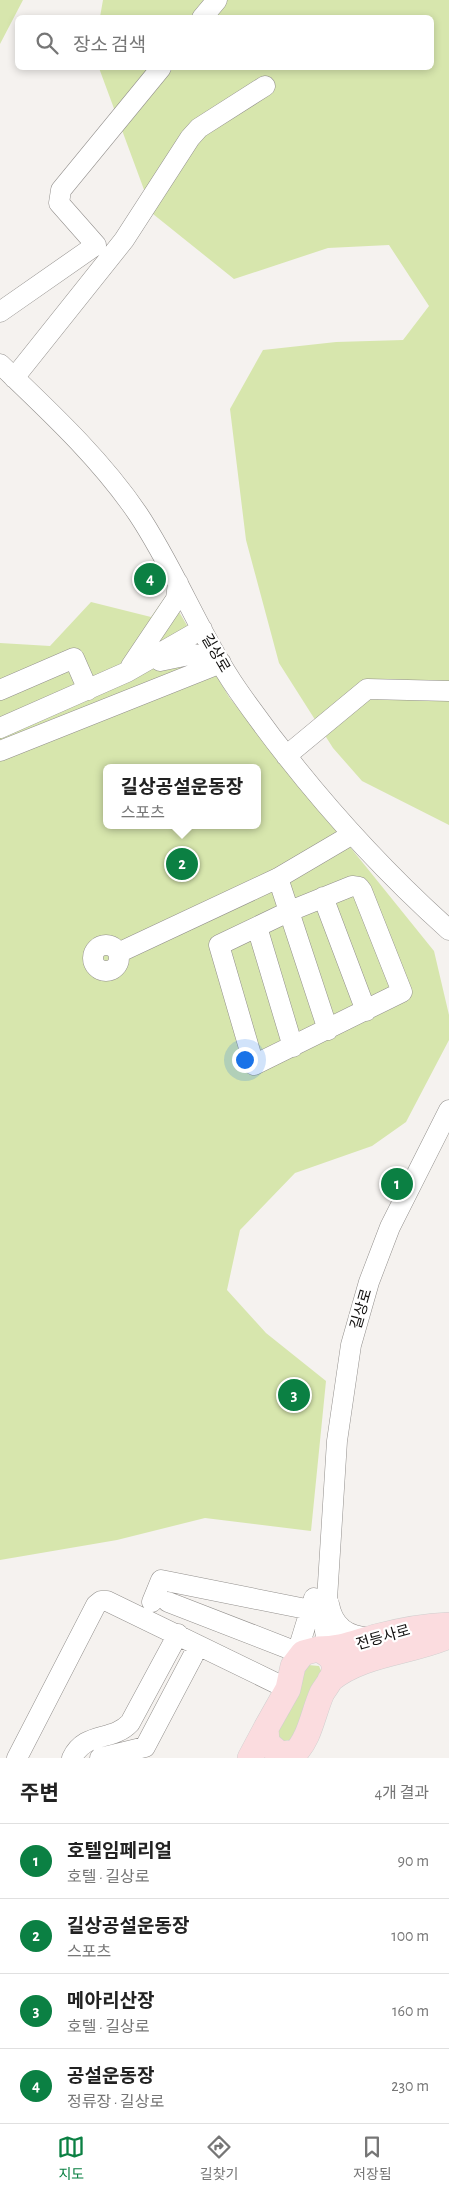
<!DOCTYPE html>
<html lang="ko">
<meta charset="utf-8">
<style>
:root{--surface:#fff;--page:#f6f6f6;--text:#222;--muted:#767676;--line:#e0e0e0;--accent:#0b8043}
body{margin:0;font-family:"Alegreya Sans","Noto Sans KR",sans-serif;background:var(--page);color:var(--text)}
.you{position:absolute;left:244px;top:1059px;width:18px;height:18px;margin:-12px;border:4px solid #fff;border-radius:50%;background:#1a73e8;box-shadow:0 0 0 8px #1a73e833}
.badge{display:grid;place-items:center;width:32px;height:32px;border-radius:50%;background:var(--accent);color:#fff;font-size:16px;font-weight:700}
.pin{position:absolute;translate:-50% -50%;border:2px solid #fff;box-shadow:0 1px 5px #0006}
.popup{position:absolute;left:103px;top:764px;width:158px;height:65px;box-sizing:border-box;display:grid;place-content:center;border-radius:8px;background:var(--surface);filter:drop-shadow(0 1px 4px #0005);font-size:16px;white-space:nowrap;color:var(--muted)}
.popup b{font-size:19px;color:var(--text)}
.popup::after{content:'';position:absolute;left:50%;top:100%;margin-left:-10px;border:10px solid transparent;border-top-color:var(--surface)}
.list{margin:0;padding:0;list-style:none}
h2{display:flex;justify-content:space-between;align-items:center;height:65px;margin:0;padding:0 20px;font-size:21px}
h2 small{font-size:16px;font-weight:400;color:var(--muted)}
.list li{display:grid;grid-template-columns:32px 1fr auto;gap:15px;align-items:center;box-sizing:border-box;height:75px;padding:0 20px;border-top:1px solid var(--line)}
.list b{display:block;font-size:19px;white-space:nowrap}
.list p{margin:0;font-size:16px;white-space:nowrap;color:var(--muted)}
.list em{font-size:16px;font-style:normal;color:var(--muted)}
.icon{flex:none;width:28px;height:28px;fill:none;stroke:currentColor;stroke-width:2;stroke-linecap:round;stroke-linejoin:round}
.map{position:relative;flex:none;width:449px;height:1758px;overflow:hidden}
.search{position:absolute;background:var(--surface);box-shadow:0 2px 8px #0003;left:15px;right:15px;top:15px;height:55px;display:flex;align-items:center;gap:12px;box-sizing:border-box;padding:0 18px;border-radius:8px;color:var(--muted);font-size:19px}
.sheet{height:365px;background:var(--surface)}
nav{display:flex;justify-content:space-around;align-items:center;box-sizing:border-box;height:70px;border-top:1px solid var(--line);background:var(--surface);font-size:14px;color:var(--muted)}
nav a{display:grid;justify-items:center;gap:2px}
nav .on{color:var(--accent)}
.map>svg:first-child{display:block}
.green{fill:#d7e6ad;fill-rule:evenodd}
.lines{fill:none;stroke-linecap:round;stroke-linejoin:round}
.minor-casing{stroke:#928f8c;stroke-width:21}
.major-casing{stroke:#d0cfcf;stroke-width:26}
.minor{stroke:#fff;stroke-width:20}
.major{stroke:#fbdcdf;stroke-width:25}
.labels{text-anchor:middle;stroke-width:4.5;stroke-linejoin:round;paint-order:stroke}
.street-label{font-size:15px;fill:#121110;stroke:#fff}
</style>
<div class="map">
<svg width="449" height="1758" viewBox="0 0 449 1758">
<rect width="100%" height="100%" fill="#f5f2ef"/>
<path class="green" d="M 0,0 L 23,0 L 0,44 Z
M 103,0 L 449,0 L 449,825 L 362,781 L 333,748 L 279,663 L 246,540 L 230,409 L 263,350 L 336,342 L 403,340 L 429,306 L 389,245 L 328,248 L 234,279 L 153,214 L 99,68 L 432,68 L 432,18 L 100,17 Z
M 168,593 L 229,697 L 434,951 L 449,1015 L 449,1040 L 406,1122 L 372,1146 L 295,1173 L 240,1230 L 227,1290 L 266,1333 L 326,1381 L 311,1531 L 205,1518 L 117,1540 L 0,1560 L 0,643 L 50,646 L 91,602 L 151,617 ZM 107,768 L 257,768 L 257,825 L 107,825 Z
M 308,1665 L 319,1666 L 322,1673 L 294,1739 L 284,1741 L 278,1736 L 278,1729 Z"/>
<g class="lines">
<g class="minor-casing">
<path id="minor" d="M 202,18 L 217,0
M 0,312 L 96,245 L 59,203 L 61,190 L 161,68
M 0,364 C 49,411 100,458 138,514 C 176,571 200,636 239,692 C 300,779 370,859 449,930
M 14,378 L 124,240 L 190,138 L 199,128 L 265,86
M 160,661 L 194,654 L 221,663
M 131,666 L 176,599 L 178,583
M 0,690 L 74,658 L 88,690
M 0,728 L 127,672 L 202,629
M 0,751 L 221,663
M 286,756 L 367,689 L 449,691
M 278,878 L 328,1030
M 352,886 L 359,887 L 362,891 L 402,992 L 254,1065 L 219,945 L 290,911 Z
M 323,897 L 366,1011
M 257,927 L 293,1047
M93 958a13 13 0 1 1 26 0a13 13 0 1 1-26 0Z
M 118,953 L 278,878 L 351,835
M 152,1602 L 161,1580 L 311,1610
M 168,1602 L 297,1652
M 329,1604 C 333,1627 349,1638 372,1637
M 330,1657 L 325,1631 L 337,1441 L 351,1345 L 369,1282 L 390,1227 L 449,1110
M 293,1666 L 314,1598
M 17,1758 L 96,1605 L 101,1601 L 107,1601 L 288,1689
M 72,1758 C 85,1731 112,1742 130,1723 L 178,1634
M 100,1758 L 145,1747 L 193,1656"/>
</g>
<g class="major-casing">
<path id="major" d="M 318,1649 C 326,1653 335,1658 334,1669 C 334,1678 326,1686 322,1693 C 313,1713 310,1739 294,1754 L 279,1753 L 267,1743 L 266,1728 L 288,1689 L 293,1666 L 303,1653 Z
M 318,1649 C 344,1649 355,1642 379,1636 C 402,1630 425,1626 449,1625
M 330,1680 C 363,1653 411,1653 449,1636
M 250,1758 L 266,1728"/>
</g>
<use href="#minor" class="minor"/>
<use href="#major" class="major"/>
</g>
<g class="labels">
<g class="street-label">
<text transform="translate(216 653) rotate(60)" y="5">길상로</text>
<text transform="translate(361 1309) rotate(-74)" y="5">길상로</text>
<text transform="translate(383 1637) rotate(-16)" y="5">전등사로</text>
</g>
</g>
</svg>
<div class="you"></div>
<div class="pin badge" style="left:397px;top:1184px">1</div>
<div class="pin badge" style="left:182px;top:864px">2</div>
<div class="popup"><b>길상공설운동장</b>스포츠</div>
<div class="pin badge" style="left:294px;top:1395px">3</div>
<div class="pin badge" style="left:150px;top:579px">4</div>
<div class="search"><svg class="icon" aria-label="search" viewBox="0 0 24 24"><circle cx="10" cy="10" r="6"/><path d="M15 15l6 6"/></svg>장소 검색</div>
</div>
<section class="sheet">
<h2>주변<small>4개 결과</small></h2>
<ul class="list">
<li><span class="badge">1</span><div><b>호텔임페리얼</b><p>호텔 · 길상로</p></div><em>90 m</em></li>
<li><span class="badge">2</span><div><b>길상공설운동장</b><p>스포츠</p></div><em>100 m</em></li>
<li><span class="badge">3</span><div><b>메아리산장</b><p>호텔 · 길상로</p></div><em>160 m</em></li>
<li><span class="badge">4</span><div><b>공설운동장</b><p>정류장 · 길상로</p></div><em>230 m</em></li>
</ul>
</section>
<nav>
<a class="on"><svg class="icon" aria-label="map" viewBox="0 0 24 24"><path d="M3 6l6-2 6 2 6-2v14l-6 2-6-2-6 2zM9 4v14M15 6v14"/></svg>지도</a>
<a><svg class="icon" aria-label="directions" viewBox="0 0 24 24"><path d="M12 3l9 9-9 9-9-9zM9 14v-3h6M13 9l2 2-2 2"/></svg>길찾기</a>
<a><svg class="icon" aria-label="saved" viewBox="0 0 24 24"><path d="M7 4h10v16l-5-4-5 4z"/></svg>저장됨</a>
</nav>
